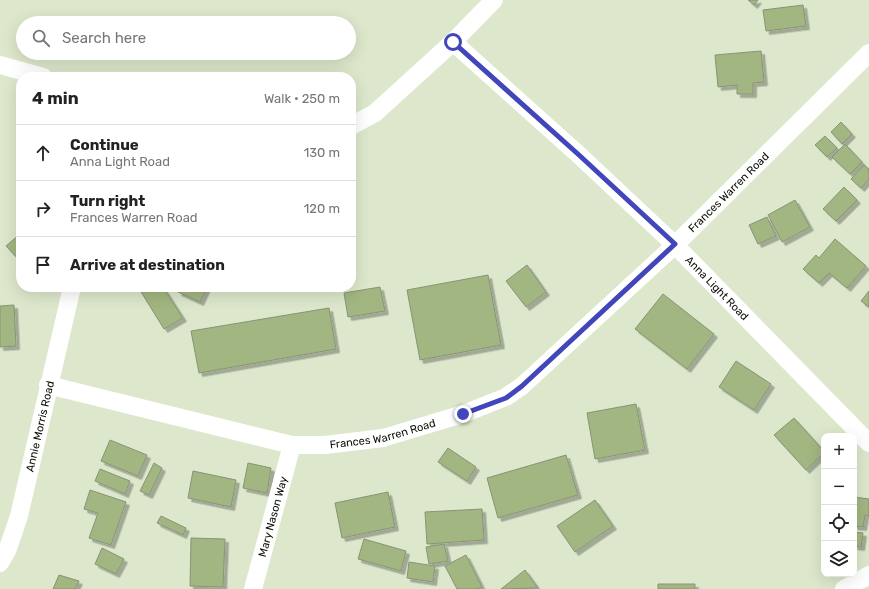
<!DOCTYPE html>
<meta charset="utf-8">
<style>
:root{--surface:#fff;--page:#f6f6f6;--text:#222;--muted:#767676;--line:#e0e0e0}
body{margin:0;font-family:Rubik,sans-serif;background:var(--page);color:var(--text)}
.controls{position:absolute;right:12px;bottom:12px;display:grid;overflow:hidden;border-radius:8px;box-shadow:0 4px 16px #0002}
.controls button{width:36px;height:36px;display:grid;place-items:center;padding:0;border:0;border-bottom:1px solid var(--line);background:var(--surface);color:var(--text);font:20px sans-serif}
.stop{position:absolute;width:12px;height:12px;margin:-9px;border:3px solid #4246bb;border-radius:50%;background:#fff}
.stop.end{background:#4246bb;border-color:#fff;box-shadow:0 1px 4px #0008}
.list{margin:0;padding:0;list-style:none}
h2{display:flex;justify-content:space-between;align-items:center;height:52px;margin:0;padding:0 16px;font-size:17px}
h2 small{font-size:13px;font-weight:400;color:var(--muted)}
.list li{display:grid;grid-template-columns:26px 1fr auto;gap:12px;align-items:center;box-sizing:border-box;height:56px;padding:0 16px;border-top:1px solid var(--line)}
.list b{display:block;font-size:15px;white-space:nowrap}
.list p{margin:0;font-size:13px;white-space:nowrap;color:var(--muted)}
.list em{font-size:13px;font-style:normal;color:var(--muted)}
.icon{flex:none;width:22px;height:22px;fill:none;stroke:currentColor;stroke-width:2;stroke-linecap:round;stroke-linejoin:round}
.map{position:relative;flex:none;width:869px;height:589px;overflow:hidden}
.search{position:absolute;background:var(--surface);box-shadow:0 4px 16px #0002;left:16px;top:16px;width:340px;height:44px;display:flex;align-items:center;gap:10px;box-sizing:border-box;padding:0 14px;border-radius:22px;color:var(--muted);font-size:15px}
.panel{position:absolute;background:var(--surface);box-shadow:0 4px 16px #0002;left:16px;top:72px;width:340px;height:220px;border-radius:16px}
.map>svg:first-child{display:block}
.building{fill:#a1b680;stroke:#889378;filter:url(#shadow)}
.lines{fill:none;stroke-linecap:round;stroke-linejoin:round}
.street{stroke:#fff;stroke-width:18}
.route{stroke:#4246bb;stroke-width:5}
.labels{text-anchor:middle;stroke-width:3;stroke-linejoin:round;paint-order:stroke}
.street-label{font-size:11px;fill:#0c1006;stroke:#e9f5d8}
</style>
<div class="map">
<svg width="869" height="589" viewBox="0 0 869 589">
<defs>
<filter id="shadow"><feDropShadow dx="3.5" dy="3.5" stdDeviation="0" flood-color="#0004"/></filter>
</defs>
<rect width="100%" height="100%" fill="#dce7cb"/>
<path class="building" d="M 748,0 L 758,0 L 754,5 Z
M 803,5 L 806,26 L 766,31 L 763,10 Z
M 761,51 L 764,82 L 753,83 L 753,94 L 737,94 L 737,85 L 718,87 L 715,55 Z
M 841,122 L 852,134 L 842,144 L 831,132 Z
M 825,136 L 837,148 L 827,157 L 815,145 Z
M 845,144 L 862,162 L 850,174 L 832,157 Z
M 864,165 L 869,169 L 869,179 L 861,188 L 851,179 Z
M 844,187 L 857,200 L 836,221 L 823,209 Z
M 795,200 L 810,227 L 782,242 L 768,215 Z
M 767,217 L 776,236 L 758,244 L 749,225 Z
M 20,234 L 21,235 L 21,262 L 6,246 Z
M 835,239 L 866,266 L 847,288 L 829,273 L 819,283 L 803,269 L 816,255 L 819,258 Z
M 527,265 L 546,292 L 526,307 L 506,281 Z
M 488,275 L 501,345 L 420,360 L 407,290 Z
M 138,287 L 163,287 L 183,318 L 164,329 Z
M 181,287 L 207,287 L 200,302 L 178,292 Z
M 380,287 L 385,311 L 348,317 L 344,293 Z
M 869,291 L 869,307 L 861,301 Z
M 663,294 L 714,334 L 687,369 L 635,329 Z
M 14,305 L 16,346 L 0,347 L 0,306 Z
M 329,308 L 336,349 L 199,373 L 191,331 Z
M 736,361 L 771,384 L 754,410 L 719,387 Z
M 636,404 L 645,450 L 595,459 L 587,413 Z
M 794,418 L 824,451 L 824,453 L 806,470 L 774,435 Z
M 110,440 L 147,455 L 138,476 L 101,461 Z
M 448,448 L 476,467 L 467,481 L 438,462 Z
M 566,455 L 578,495 L 498,518 L 487,478 Z
M 154,463 L 162,468 L 149,495 L 140,491 Z
M 248,463 L 271,468 L 267,493 L 243,488 Z
M 100,469 L 130,481 L 125,494 L 95,481 Z
M 193,471 L 236,480 L 231,507 L 188,498 Z
M 90,490 L 126,502 L 111,545 L 89,538 L 98,513 L 84,509 Z
M 388,492 L 395,527 L 342,538 L 335,503 Z
M 854,497 L 869,499 L 869,516 L 865,515 L 863,527 L 854,526 Z
M 595,500 L 613,526 L 575,552 L 557,526 Z
M 482,509 L 484,540 L 427,544 L 425,512 Z
M 161,516 L 186,528 L 183,535 L 157,523 Z
M 854,532 L 863,533 L 861,547 L 854,546 Z
M 191,538 L 225,539 L 223,587 L 190,586 Z
M 364,539 L 406,551 L 401,571 L 358,559 Z
M 444,544 L 448,561 L 429,564 L 426,547 Z
M 102,548 L 124,559 L 116,574 L 95,564 Z
M 466,555 L 482,587 L 478,589 L 457,589 L 445,566 Z
M 409,562 L 435,566 L 433,582 L 407,578 Z
M 525,570 L 538,588 L 502,589 L 501,589 Z
M 59,575 L 79,581 L 75,589 L 53,589 Z
M 658,584 L 695,584 L 695,589 L 658,589 Z"/>
<g class="lines">
<g class="street">
<path id="s1" d="M 453,42 L 579,155 L 675,245 L 869,443"/>
<path d="M 0,65 L 43,77"/>
<path d="M 351,126 L 375,113 L 453,42 L 494,0"/>
<path id="s2" d="M 48,385 L 292,445 L 325,445 L 383,438 L 463,414 L 506,397 L 522,386 L 675,245 L 869,53"/>
<path id="s3" d="M 0,563 L 7,551 L 19,516 L 72,287"/>
<path id="s4" d="M 253,589 L 292,445"/>
<path d="M 844,589 L 869,575"/>
</g>
</g>
<g class="lines">
<path class="route" d="M 453,42 L 579,155 L 675,244 L 522,386 L 506,398 L 463,414"/>
</g>
<g class="labels">
<g class="street-label">
<text dy="4" stroke="none"><textPath href="#s2" startOffset="775">Frances Warren Road</textPath></text>
<text dy="4" stroke="none"><textPath href="#s1" startOffset="361">Anna Light Road</textPath></text>
<text dy="4" stroke="none"><textPath href="#s3" startOffset="143">Annie Morris Road</textPath></text>
<text dy="4" stroke="none"><textPath href="#s2" startOffset="343">Frances Warren Road</textPath></text>
<text dy="4" stroke="none"><textPath href="#s4" startOffset="75">Mary Nason Way</textPath></text>
</g>
</g>
</svg>
<div class="controls">
<button>+</button>
<button>−</button>
<button><svg class="icon" aria-label="locate" viewBox="0 0 24 24"><circle cx="12" cy="12" r="6"/><path d="M12 2v4M12 18v4M2 12h4M18 12h4"/></svg></button>
<button><svg class="icon" aria-label="layers" viewBox="0 0 24 24"><path d="M12 4l9 5-9 5-9-5zM3 14l9 5 9-5"/></svg></button>
</div>
<div class="stop" style="left:453px;top:42px"></div>
<div class="stop end" style="left:463px;top:414px"></div>
<div class="search"><svg class="icon" aria-label="search" viewBox="0 0 24 24"><circle cx="10" cy="10" r="6"/><path d="M15 15l6 6"/></svg>Search here</div>
<section class="panel">
<h2>4 min<small>Walk · 250 m</small></h2>
<ul class="list">
<li><svg class="icon" aria-label="ahead" viewBox="0 0 24 24"><path d="M12 20V5M6 11l6-6 6 6"/></svg><div><b>Continue</b><p>Anna Light Road</p></div><em>130 m</em></li>
<li><svg class="icon" aria-label="right" viewBox="0 0 24 24"><path d="M7 20v-9h11M14 6l5 5-5 5"/></svg><div><b>Turn right</b><p>Frances Warren Road</p></div><em>120 m</em></li>
<li><svg class="icon" aria-label="arrive" viewBox="0 0 24 24"><path d="M6 21V4h12l-3 4 3 4H6"/></svg><div><b>Arrive at destination</b></div></li>
</ul>
</section>
</div>
